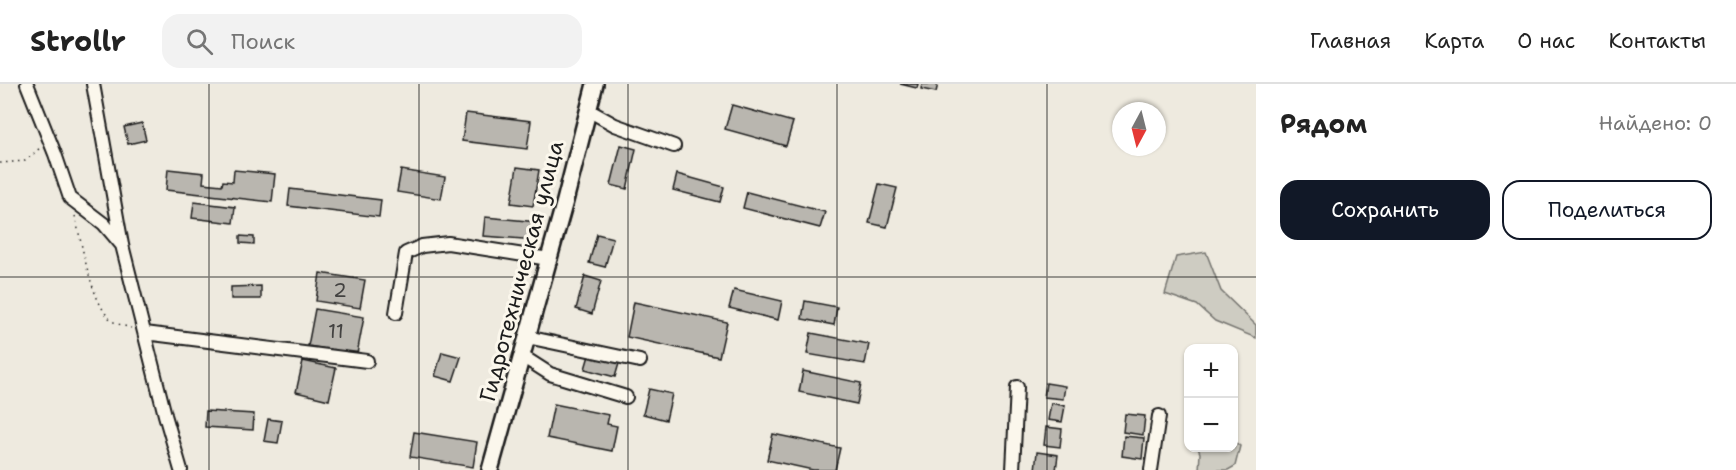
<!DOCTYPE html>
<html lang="ru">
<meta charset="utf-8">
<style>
:root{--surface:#fff;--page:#f2f2f2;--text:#222;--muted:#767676;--line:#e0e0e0;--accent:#111827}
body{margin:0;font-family:"Shantell Sans",sans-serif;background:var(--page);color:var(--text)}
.controls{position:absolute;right:18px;bottom:18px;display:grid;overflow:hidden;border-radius:12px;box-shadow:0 2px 4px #0004}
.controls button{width:54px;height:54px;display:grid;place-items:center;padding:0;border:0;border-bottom:2px solid var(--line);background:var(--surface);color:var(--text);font:30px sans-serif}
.compass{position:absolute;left:1112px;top:18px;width:54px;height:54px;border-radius:50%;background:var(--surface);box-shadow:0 2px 4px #0004;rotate:187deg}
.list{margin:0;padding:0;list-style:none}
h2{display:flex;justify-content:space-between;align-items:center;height:78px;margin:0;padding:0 24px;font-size:26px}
h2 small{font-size:20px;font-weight:400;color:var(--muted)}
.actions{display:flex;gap:12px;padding:18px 24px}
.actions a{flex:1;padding:14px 0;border:2px solid var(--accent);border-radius:18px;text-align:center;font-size:21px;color:var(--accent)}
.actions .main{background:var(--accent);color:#fff}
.icon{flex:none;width:33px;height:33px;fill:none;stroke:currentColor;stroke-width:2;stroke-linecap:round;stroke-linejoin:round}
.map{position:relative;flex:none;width:1256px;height:386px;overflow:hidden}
header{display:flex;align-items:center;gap:36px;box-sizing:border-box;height:84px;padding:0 30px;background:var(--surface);border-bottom:2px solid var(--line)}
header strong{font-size:28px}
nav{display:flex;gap:33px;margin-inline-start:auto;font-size:21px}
.search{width:420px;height:54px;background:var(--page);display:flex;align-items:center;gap:15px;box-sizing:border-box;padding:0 21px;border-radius:18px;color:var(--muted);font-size:22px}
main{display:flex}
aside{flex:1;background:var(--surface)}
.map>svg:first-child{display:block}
.green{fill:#ceccc2;stroke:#75746f;stroke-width:1.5}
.building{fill:#b9b6af;stroke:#1c1c1c;stroke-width:1.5}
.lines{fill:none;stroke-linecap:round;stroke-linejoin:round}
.minor-casing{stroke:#1c1c1c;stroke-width:16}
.major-casing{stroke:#1c1c1c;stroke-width:20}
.path{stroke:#1c1c1c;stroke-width:1.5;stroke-dasharray:1.5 4.5;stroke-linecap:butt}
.minor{stroke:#fbf7ec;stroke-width:12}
.major{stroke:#fbf7ec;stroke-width:15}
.grid{fill:none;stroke:#1c1c1c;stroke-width:1.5;stroke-opacity:0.55}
.labels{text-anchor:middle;stroke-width:6;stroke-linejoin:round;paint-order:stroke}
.number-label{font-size:20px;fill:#434241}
.street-label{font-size:22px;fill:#1c1c1c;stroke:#fbf7ec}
</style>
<header>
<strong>Strollr</strong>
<div class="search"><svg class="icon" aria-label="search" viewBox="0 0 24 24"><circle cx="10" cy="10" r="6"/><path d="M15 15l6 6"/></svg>Поиск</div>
<nav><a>Главная</a><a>Карта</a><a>О нас</a><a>Контакты</a></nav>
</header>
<main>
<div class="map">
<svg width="1256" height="386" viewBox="0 0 1256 386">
<rect width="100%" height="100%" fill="#eeeadf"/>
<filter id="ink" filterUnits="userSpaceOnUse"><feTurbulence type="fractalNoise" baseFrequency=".0167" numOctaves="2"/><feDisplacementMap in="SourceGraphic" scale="12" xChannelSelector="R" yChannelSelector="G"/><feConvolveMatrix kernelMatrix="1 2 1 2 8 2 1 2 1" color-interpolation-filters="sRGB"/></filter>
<g filter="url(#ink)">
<path class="green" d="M 1206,168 L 1221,207 L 1256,241 L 1256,254 L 1215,237 L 1197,221 L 1165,210 L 1176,173 Z
M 1234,357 L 1240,362 L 1235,382 L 1228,386 L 1199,386 L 1200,369 L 1198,364 L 1234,364 Z"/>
<path class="building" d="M 900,0 L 918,0 L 917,4 Z
M 922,0 L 938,0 L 936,8 L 921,5 Z
M 732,21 L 793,38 L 786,62 L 725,45 Z
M 466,29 L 531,37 L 527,65 L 462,57 Z
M 142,39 L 146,56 L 128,60 L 124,43 Z
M 621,61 L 636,65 L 627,105 L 611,101 Z
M 517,83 L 539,86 L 533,122 L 511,119 Z
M 168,85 L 204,89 L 203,99 L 222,101 L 223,97 L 233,98 L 234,86 L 275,90 L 272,118 L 166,106 Z
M 401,86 L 445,93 L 441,115 L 397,108 Z
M 677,90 L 724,103 L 720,118 L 673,106 Z
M 879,100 L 897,104 L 887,143 L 869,139 Z
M 290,105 L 381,116 L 379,133 L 288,122 Z
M 747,108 L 825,128 L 820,144 L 743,124 Z
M 194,118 L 235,123 L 233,139 L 192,134 Z
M 485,133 L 538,138 L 536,156 L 483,152 Z
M 597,150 L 613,154 L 605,183 L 589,179 Z
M 240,152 L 254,153 L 254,160 L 240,159 Z
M 320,189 L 365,196 L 360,224 L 316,217 Z
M 585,192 L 601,197 L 592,230 L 576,225 Z
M 261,202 L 261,215 L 231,215 L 231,203 Z
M 734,206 L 782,217 L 778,236 L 729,224 Z
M 805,217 L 837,223 L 834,241 L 802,235 Z
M 634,218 L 727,238 L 719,273 L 627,253 Z
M 315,225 L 364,233 L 357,270 L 308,262 Z
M 811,249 L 869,260 L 865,280 L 807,270 Z
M 442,268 L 461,273 L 453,297 L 435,292 Z
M 590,268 L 620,276 L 615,293 L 585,285 Z
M 303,277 L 336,284 L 329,316 L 296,308 Z
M 803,287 L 861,299 L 857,320 L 799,308 Z
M 1046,299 L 1065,302 L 1063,315 L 1044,313 Z
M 649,305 L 672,310 L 666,336 L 643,330 Z
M 1051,319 L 1065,322 L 1062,338 L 1048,336 Z
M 554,320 L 609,331 L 607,340 L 617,342 L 612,367 L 547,354 Z
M 206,327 L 254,330 L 253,346 L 205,343 Z
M 1125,330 L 1145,332 L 1143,351 L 1123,348 Z
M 268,335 L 282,337 L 278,359 L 264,357 Z
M 1046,343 L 1062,345 L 1060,363 L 1044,361 Z
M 414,348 L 477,358 L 473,383 L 410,373 Z
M 773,350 L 840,364 L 835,386 L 813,386 L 767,376 Z
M 1124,352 L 1144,354 L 1142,375 L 1122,372 Z
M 1037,368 L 1058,371 L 1056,386 L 1035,386 Z"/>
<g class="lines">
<g class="minor-casing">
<path id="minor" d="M 27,0 L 55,70 L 70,114 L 104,140 L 121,160
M 93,0 L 122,161 L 165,331 L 181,386
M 588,26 L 615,41 L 674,62
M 396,229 L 406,169 L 422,162 L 448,159 L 549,175
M 145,249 L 367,277
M 527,253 L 640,277
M 522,272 L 550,290 L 626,313
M 1013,386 L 1017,303
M 1151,386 L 1159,332"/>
</g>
<g class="major-casing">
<path id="major" d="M 490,386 L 565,117 L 595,0"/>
</g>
<path class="path" d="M 0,79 L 25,77 L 40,64
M 75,132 C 82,160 90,214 110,235 C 115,240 125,242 131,244"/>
<use href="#minor" class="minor"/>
<use href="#major" class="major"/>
</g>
</g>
<path class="grid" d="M 209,0 L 209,386M 419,0 L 419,386M 628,0 L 628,386M 837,0 L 837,386M 1047,0 L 1047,386M 0,193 L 1256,193"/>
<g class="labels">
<g class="number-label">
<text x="340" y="213">2</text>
<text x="336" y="254">11</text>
</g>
<g class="street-label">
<text transform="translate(521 187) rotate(-75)" y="8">Гидротехническая улица</text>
</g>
</g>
</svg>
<div class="controls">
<button>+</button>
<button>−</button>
</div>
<svg class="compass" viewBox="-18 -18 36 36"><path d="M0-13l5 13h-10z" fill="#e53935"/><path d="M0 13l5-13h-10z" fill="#767676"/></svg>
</div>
<aside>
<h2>Рядом<small>Найдено: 0</small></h2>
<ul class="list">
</ul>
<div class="actions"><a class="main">Сохранить</a><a>Поделиться</a></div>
</aside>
</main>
